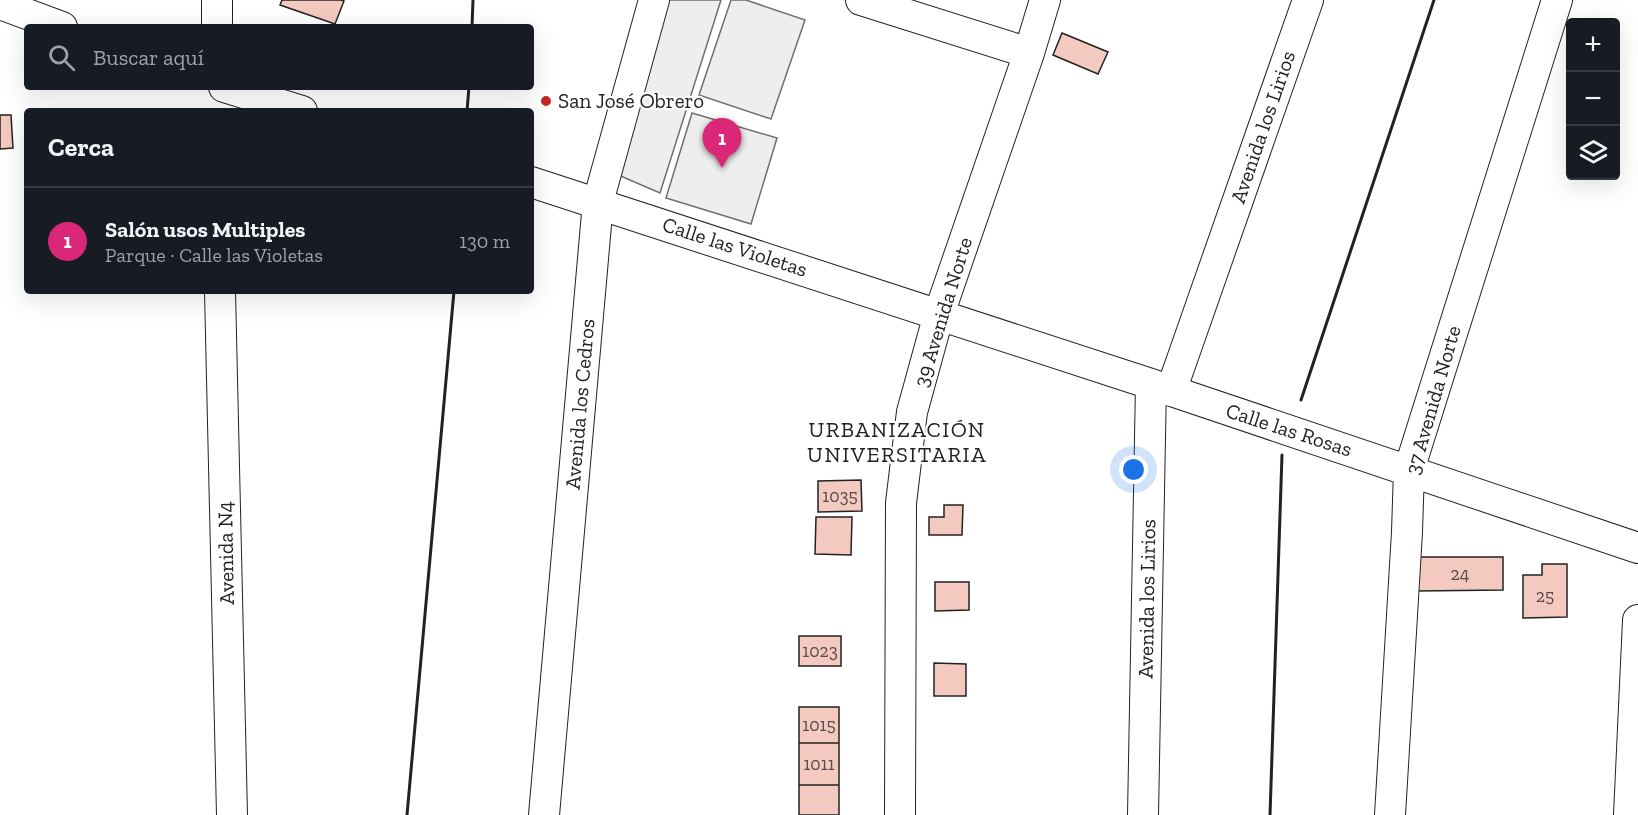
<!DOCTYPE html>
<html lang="es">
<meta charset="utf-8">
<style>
:root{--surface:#171b24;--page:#242831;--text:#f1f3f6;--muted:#9ea1a6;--line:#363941;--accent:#db2777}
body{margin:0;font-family:"Zilla Slab",serif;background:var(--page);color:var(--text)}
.controls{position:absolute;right:18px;top:18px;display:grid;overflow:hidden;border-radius:6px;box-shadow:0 6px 24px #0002}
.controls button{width:54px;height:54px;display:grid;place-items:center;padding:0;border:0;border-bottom:2px solid var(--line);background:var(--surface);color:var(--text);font:30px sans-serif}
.you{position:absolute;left:1134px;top:470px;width:21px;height:21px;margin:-15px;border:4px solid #fff;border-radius:50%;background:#1a73e8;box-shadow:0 0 0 9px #1a73e833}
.badge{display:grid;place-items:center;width:39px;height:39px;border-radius:50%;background:var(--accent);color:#fff;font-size:20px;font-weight:700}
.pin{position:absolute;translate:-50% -50px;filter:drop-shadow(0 2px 3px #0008)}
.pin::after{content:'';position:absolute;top:32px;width:21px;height:18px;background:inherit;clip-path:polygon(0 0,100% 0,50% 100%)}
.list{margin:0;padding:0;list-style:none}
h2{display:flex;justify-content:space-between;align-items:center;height:78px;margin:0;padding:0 24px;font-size:26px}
h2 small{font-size:20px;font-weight:400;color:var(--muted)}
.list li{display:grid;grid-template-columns:39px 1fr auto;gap:18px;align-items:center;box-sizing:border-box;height:108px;padding:0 24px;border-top:2px solid var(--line)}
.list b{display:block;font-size:22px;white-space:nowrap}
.list p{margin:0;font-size:20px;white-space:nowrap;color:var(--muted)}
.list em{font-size:20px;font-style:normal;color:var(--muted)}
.icon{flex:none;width:33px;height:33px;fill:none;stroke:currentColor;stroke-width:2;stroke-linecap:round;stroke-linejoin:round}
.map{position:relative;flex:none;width:1638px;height:815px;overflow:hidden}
.search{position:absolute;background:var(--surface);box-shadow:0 6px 24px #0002;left:24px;top:24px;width:510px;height:66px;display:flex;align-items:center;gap:15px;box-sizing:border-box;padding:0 21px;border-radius:6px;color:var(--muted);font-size:22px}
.panel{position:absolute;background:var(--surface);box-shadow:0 6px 24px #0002;left:24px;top:108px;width:510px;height:186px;border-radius:6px}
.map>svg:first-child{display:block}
.green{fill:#eee;stroke:#6f6f6f;stroke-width:1.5}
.building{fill:#f3c9c0;stroke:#222;stroke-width:1.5}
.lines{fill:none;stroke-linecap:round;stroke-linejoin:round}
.minor-casing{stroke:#222;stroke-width:32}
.minor{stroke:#fff;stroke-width:30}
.wall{stroke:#222;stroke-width:3}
.poi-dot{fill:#c62828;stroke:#fff;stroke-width:2}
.labels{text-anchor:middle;stroke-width:4.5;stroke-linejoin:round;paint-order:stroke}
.number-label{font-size:18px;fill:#564c4a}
.poi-label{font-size:21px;fill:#222;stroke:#fff;text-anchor:start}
.street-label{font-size:21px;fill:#222;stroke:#fff}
.neighbourhood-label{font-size:22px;letter-spacing:1.5px;fill:#222;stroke:#fff}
</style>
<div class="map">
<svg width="1638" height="815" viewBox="0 0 1638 815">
<rect width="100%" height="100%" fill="#fff"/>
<path class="green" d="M 663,0 L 721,0 L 660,193 L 616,174 Z
M 731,0 L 746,0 L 805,20 L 771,119 L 699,95 Z
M 692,113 L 777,138 L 751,224 L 666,198 Z"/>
<path class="building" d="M 282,0 L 341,0 L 344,1 L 335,24 L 280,5 Z
M 1062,33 L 1108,52 L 1098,74 L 1053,55 Z
M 0,115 L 11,115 L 13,148 L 0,149 Z
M 861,480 L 862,511 L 818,512 L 818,481 Z
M 944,505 L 963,505 L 962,535 L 929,535 L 929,517 L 944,517 Z
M 816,517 L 852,517 L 851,555 L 815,554 Z
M 1417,557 L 1503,557 L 1503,590 L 1417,591 Z
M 1542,564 L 1567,564 L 1567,617 L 1523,618 L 1523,575 L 1542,575 Z
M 935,582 L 969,582 L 969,610 L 935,611 Z
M 799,636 L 841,636 L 841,666 L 799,666 Z
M 934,663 L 966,664 L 966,696 L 934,696 Z
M 799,707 L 839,707 L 839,743 L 799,743 Z
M 799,743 L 839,743 L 839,785 L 799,785 Z
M 799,785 L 839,785 L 839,815 L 799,815 Z"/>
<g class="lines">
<g class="minor-casing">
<path id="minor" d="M 861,0 L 1029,53
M 0,4 L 62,27
M 217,27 L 217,0
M 224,87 L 302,111
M 531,182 L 1151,384 L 1638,548
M 220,291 L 232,815
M 1171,391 L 1308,0
M 544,815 L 598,202 L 654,0
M 900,815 L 901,503 L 912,412 L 939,314 L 1029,53 L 1045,0
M 1143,815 L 1151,384
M 1390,815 L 1407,532 L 1409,470 L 1557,0
M 1629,815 L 1638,620"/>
</g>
<use href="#minor" class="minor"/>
<path class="wall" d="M 472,27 L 473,0
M 467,111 L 469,87
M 1301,400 L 1434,0
M 407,815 L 454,291
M 1270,815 L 1282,455"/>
</g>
<circle class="poi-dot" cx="546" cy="101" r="6"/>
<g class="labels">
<g class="number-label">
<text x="840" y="502">1035</text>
<text x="1460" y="580">24</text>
<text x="1545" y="602">25</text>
<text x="820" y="657">1023</text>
<text x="819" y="731">1015</text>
<text x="819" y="770">1011</text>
</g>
<g class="poi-label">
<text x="558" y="108">San José Obrero</text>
</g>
<g class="street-label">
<text transform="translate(1263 127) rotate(-71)" y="7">Avenida los Lirios</text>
<text transform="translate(735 247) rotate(18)" y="7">Calle las Violetas</text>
<text transform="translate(943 312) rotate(-73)" y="7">39 Avenida Norte</text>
<text transform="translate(1433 400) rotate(-74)" y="7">37 Avenida Norte</text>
<text transform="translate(580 404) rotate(-85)" y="7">Avenida los Cedros</text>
<text transform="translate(1289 430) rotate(18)" y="7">Calle las Rosas</text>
<text transform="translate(226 553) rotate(-91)" y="7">Avenida N4</text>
<text transform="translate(1147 599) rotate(-89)" y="7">Avenida los Lirios</text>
</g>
<g class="neighbourhood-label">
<text x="897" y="437">URBANIZACIÓN<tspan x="897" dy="25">UNIVERSITARIA</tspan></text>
</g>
</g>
</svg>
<div class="controls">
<button>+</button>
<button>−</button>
<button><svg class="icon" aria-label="layers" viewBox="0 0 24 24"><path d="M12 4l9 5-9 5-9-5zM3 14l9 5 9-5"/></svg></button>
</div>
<div class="you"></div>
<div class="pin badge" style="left:722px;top:168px">1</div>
<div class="search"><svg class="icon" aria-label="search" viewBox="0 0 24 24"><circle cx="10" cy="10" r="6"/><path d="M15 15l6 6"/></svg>Buscar aquí</div>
<section class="panel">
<h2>Cerca<small></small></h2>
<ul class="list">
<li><span class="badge">1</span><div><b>Salón usos Multiples</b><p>Parque · Calle las Violetas</p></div><em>130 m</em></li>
</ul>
</section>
</div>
